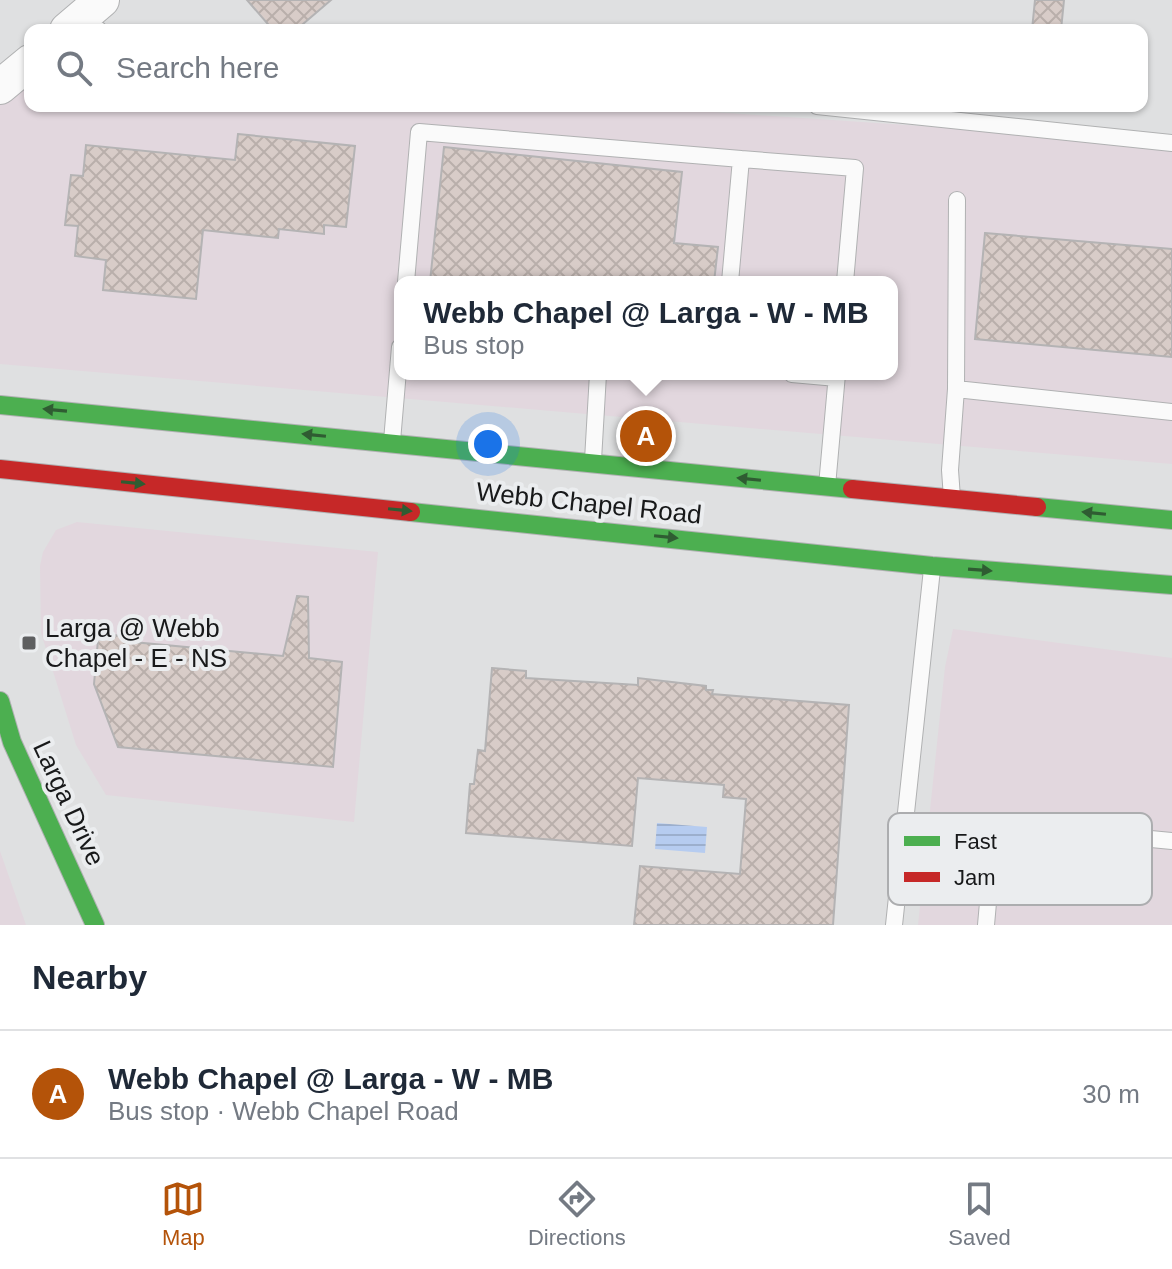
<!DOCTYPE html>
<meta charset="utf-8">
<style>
:root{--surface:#fff;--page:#f6f6f7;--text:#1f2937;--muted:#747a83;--line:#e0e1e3;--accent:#b45309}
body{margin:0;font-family:Arial,sans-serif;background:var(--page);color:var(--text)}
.you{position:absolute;left:488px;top:444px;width:28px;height:28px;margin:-20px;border:6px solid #fff;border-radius:50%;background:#1a73e8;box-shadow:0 0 0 12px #1a73e833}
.badge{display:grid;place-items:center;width:52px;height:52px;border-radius:50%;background:var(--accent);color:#fff;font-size:26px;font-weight:700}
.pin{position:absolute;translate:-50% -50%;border:4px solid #fff;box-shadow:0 2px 8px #0006}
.popup{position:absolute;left:394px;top:276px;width:504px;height:104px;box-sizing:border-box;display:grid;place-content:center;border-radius:16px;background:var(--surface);filter:drop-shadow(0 2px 6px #0005);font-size:26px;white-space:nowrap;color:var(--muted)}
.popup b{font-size:30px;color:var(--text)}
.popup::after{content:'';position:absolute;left:50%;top:100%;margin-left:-16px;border:16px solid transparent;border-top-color:var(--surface)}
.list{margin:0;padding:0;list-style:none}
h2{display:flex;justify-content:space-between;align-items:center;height:104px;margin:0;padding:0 32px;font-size:34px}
h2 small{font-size:26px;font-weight:400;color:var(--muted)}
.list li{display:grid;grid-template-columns:52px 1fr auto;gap:24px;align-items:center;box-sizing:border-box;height:128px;padding:0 32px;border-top:2px solid var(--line)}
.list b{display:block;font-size:30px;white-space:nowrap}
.list p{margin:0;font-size:26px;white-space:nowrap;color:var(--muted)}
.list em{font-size:26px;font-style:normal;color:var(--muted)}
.icon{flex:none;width:44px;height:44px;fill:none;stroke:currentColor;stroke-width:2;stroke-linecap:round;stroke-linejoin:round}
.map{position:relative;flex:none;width:1172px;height:925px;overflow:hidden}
.search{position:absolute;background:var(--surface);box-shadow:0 2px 6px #0004;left:24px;right:24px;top:24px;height:88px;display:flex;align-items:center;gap:20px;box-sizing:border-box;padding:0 28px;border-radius:16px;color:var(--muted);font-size:30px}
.sheet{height:232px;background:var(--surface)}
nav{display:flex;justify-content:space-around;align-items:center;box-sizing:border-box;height:112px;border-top:2px solid var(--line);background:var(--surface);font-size:22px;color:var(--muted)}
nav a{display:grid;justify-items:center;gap:4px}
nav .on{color:var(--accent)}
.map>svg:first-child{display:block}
.commercial{fill:#e2d7de;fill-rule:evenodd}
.water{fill:url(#water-rules)}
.building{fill:url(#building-cross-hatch);stroke:#b4b3b4;stroke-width:2}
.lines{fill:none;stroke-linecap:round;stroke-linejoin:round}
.lane-casing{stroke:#b0b1b2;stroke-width:18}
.street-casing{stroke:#b0b1b2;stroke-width:36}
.fast-casing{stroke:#b0b1b2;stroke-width:20}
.jam-casing{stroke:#b0b1b2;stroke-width:20}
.lane{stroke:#fafafa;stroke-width:16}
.street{stroke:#fafafa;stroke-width:34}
.fast{stroke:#4caf50;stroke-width:18}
.jam{stroke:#c62828;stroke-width:18}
.oneway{fill:#2f5c32}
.poi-dot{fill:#5e5f60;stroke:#ebedef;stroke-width:3}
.labels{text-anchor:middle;stroke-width:8;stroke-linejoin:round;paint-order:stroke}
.street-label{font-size:26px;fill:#18191a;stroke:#ebedef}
.poi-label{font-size:26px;fill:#18191a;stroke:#ebedef;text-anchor:start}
.key{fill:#ebedef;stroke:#acadaf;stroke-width:2}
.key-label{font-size:22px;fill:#18191a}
</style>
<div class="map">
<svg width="1172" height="925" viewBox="0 0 1172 925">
<defs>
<pattern id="water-rules" width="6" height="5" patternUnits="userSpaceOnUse" patternTransform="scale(2)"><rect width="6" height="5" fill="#b6ccf0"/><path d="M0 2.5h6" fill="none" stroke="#9cafcd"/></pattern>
<pattern id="building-cross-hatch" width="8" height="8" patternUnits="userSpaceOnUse" patternTransform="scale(2)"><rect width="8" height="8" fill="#d8ccc8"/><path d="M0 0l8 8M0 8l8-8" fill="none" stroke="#b9afab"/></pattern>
</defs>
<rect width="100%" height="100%" fill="#dfe0e1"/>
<path class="commercial" d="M 30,87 L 30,106 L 625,106 L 1172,143 L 1172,464 L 0,364 L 0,94 ZM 400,282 L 892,282 L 892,374 L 400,374 Z
M 77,522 L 378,552 L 354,822 L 106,795 L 76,745 L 41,633 L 40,566 L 43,552 L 56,530 Z
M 953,629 L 1172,658 L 1172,925 L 918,925 L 945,667 Z
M 0,851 L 26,925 L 0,925 Z"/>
<path class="water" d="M 657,823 L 707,827 L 705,853 L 655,849 Z"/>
<path class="building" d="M 247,0 L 331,0 L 296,30 L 273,30 Z
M 1035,0 L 1064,0 L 1061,30 L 1032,30 Z
M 238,134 L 355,146 L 346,227 L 324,225 L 324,234 L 279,229 L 278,238 L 203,230 L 196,299 L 103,290 L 106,260 L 75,256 L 78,226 L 65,225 L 71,175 L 83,176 L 86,145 L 235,160 Z
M 444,147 L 682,172 L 674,243 L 718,247 L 714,282 L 430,282 Z
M 985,233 L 1172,249 L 1172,357 L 975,339 Z
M 297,596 L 308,597 L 309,658 L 342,662 L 333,767 L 118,747 L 94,684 L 98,640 L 102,640 L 103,634 L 133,637 L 133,642 L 283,656 Z
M 492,668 L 526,671 L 526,678 L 638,685 L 638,678 L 706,686 L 706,690 L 713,690 L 712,694 L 849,705 L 833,925 L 634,925 L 640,866 L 740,874 L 746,799 L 723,797 L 724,785 L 638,778 L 632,846 L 466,833 L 470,784 L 474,784 L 478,750 L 485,751 Z"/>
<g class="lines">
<g class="lane-casing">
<path id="lane" d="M 73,27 L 99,30
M 817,106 L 1172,143
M 406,282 L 419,132 L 741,159
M 730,282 L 741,159 L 855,168 L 845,282
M 792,374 L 837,378
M 956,389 L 957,200
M 392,441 L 400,347
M 593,460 L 598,374
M 827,486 L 837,374
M 952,498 L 950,470 L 956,389 L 1172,412
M 894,925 L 932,569
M 986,925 L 995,824 L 1172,841"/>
</g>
<g class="street-casing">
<path id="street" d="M 67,30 L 102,0
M 0,87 L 30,62"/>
</g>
<g class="fast-casing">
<path id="fast" d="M 0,405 L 852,489
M 1037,507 L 1172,520
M 411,512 L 932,566 L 1172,585
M 0,701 L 12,742 L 95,925"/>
</g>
<g class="jam-casing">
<path id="jam" d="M 0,469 L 411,512
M 852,489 L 1037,507"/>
</g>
<use href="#lane" class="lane"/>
<use href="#street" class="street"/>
<use href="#fast" class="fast"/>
<use href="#jam" class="jam"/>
</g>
<defs><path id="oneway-solid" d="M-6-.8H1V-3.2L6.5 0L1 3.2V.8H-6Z" transform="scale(2)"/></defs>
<g class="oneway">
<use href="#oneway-solid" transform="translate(55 410) rotate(-175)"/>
<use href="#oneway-solid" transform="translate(314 435) rotate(-174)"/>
<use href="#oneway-solid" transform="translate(749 479) rotate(-174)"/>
<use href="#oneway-solid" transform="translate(133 483) rotate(6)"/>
<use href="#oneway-solid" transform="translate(400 510) rotate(6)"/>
<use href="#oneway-solid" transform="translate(1094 513) rotate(-174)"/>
<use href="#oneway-solid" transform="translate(666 537) rotate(6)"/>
<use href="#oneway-solid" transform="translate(980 570) rotate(4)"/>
</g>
<rect class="poi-dot" x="21" y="635" width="16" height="16" rx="4"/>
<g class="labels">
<g class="street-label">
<text transform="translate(589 503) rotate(6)" y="9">Webb Chapel Road</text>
<text transform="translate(69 803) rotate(65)" y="9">Larga Drive</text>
</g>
<g class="poi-label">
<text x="45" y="637">Larga @ Webb<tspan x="45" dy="30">Chapel - E - NS</tspan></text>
</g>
</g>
<rect x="888" y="813" width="264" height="92" rx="12" class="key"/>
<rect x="904" y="836" width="36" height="10" fill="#4caf50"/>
<rect x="904" y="872" width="36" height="10" fill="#c62828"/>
<g class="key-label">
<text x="954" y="849">Fast</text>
<text x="954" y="885">Jam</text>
</g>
</svg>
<div class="you"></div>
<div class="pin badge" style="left:646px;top:436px">A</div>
<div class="popup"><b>Webb Chapel @ Larga - W - MB</b>Bus stop</div>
<div class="search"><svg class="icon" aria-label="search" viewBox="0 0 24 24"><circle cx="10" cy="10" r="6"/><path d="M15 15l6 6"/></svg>Search here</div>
</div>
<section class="sheet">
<h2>Nearby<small></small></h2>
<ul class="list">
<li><span class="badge">A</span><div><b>Webb Chapel @ Larga - W - MB</b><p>Bus stop · Webb Chapel Road</p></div><em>30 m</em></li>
</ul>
</section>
<nav>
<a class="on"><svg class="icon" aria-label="map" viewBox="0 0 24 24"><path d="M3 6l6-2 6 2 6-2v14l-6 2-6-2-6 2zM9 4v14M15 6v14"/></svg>Map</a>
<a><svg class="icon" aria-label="directions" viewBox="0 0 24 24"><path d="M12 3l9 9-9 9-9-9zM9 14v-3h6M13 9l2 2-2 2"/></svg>Directions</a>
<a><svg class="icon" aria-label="saved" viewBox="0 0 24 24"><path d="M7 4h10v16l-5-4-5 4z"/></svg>Saved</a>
</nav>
